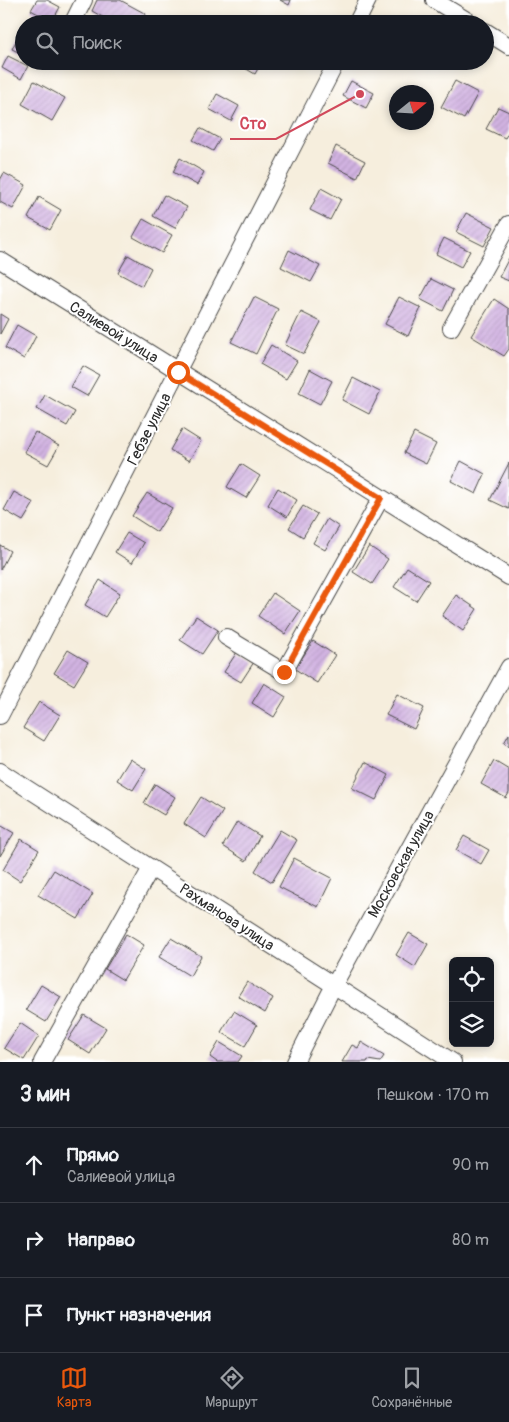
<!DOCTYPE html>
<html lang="ru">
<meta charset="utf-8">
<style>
:root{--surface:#171b24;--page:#20242c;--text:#f1f3f6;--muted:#9ea1a6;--line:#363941;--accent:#ea580c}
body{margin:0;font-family:Pangolin,sans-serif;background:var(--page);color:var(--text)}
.controls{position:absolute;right:15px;bottom:15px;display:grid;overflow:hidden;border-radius:8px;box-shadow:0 2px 8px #0003}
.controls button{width:45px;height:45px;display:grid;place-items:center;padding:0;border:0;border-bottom:1px solid var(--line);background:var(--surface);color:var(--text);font:25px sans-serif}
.compass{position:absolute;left:389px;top:85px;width:45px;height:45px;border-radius:50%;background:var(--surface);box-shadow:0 2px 8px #0003;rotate:72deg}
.stop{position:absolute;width:15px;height:15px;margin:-11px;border:4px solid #ea580c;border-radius:50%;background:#fff}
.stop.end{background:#ea580c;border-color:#fff;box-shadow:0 1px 5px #0008}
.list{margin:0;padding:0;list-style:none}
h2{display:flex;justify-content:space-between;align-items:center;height:65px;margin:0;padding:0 20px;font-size:21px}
h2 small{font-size:16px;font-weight:400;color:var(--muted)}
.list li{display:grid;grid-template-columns:32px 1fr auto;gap:15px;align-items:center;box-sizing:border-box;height:75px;padding:0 20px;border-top:1px solid var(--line)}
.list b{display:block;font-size:19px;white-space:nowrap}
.list p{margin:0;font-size:16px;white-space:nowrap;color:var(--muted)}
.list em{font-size:16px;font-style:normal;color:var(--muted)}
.icon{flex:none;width:28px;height:28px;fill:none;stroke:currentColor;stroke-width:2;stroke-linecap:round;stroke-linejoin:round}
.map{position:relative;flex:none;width:509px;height:1062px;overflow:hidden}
.search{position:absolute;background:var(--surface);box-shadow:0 2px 8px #0003;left:15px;right:15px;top:15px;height:55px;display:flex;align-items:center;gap:12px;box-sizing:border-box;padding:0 18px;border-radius:28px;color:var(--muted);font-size:19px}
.sheet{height:290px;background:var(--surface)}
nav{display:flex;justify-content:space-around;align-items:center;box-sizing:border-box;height:70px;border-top:1px solid var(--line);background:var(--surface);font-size:14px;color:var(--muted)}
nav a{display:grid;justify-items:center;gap:2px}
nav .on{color:var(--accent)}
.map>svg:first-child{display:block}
.building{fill:url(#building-hatch)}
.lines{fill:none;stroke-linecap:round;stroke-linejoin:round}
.street-casing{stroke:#494846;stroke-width:18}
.street{stroke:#fff;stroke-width:16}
.route{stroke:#ea580c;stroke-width:6}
.labels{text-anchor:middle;stroke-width:4;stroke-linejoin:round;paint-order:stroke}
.street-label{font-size:15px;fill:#2b2b2b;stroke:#fff}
.leader{fill:none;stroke:#d1495b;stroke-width:2}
.callout-dot{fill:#d1495b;stroke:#fff;stroke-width:2}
.callout-label{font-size:16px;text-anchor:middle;font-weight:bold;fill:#d1495b;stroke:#fff;stroke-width:4;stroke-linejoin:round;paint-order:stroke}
</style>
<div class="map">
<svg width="509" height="1062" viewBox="0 0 509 1062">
<defs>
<pattern id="building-hatch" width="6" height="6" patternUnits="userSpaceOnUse" patternTransform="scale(1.25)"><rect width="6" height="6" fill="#d2b3e2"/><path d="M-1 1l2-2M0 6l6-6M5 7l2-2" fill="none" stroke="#b49ac2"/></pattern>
</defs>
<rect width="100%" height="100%" fill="#fff"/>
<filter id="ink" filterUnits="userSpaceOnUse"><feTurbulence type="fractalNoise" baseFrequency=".02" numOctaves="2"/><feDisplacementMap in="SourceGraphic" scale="10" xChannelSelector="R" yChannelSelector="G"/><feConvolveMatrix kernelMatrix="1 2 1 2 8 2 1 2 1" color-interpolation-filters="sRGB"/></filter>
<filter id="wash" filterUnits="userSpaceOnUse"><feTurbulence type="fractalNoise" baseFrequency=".0096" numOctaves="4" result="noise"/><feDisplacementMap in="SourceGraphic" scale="20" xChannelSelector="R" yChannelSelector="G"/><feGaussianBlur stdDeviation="1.12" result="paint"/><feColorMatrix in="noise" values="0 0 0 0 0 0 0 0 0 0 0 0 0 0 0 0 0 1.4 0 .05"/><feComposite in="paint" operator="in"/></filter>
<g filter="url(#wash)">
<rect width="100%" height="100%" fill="#f6eedd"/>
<g id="blocks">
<path class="building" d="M 37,0 L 47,0 L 60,7 L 52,22 L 31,10 Z
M 97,0 L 120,0 L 146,14 L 141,24 L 115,24 L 92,11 Z
M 280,0 L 291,0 L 289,5 Z
M 21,31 L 24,32 L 24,55 L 12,49 Z
M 8,56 L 28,66 L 21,79 L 2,68 Z
M 233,61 L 262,61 L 255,74 Z
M 34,81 L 65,98 L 52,121 L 22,104 Z
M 351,81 L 374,93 L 366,108 L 343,96 Z
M 455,81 L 478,93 L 464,119 L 441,107 Z
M 217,94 L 239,106 L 231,121 L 209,109 Z
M 498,107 L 509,112 L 509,131 L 505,138 L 486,129 Z
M 200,128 L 220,139 L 213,151 L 193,140 Z
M 336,146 L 365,161 L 357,178 L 328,163 Z
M 180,158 L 204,172 L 197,185 L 173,172 Z
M 4,173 L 26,185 L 13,209 L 0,202 L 0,180 Z
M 321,188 L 341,199 L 330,220 L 310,210 Z
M 164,195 L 187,207 L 175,228 L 153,216 Z
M 39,197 L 61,210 L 50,230 L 28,218 Z
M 466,213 L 494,227 L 484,246 L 456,232 Z
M 143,219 L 172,235 L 162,253 L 133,237 Z
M 444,238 L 470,251 L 461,267 L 436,254 Z
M 289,250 L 320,266 L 311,282 L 281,267 Z
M 128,255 L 151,268 L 142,286 L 118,273 Z
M 509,258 L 509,281 L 499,277 Z
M 431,279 L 453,290 L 443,311 L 420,299 Z
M 254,297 L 278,309 L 256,354 L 231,342 Z
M 399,297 L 421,308 L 408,336 L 385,324 Z
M 494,299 L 509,309 L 509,349 L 504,356 L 471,336 Z
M 301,312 L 321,322 L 304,354 L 285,345 Z
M 0,314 L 8,319 L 0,334 Z
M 17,325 L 36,336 L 24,359 L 5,348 Z
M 271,345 L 297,361 L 286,379 L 260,364 Z
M 83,366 L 99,375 L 87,396 L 71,387 Z
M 310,369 L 332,381 L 320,404 L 299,393 Z
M 353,378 L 380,392 L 369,414 L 342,400 Z
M 45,395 L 75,412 L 67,426 L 37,409 Z
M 182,429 L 201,441 L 189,461 L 170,450 Z
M 35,432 L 59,446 L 48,465 L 24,452 Z
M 414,433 L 436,444 L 426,464 L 404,453 Z
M 461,461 L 485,474 L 476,494 L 451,481 Z
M 509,463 L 509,509 L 490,500 Z
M 241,464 L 260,476 L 246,498 L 227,487 Z
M 278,488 L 297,500 L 287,517 L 268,505 Z
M 14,492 L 34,503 L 23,521 L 4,510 Z
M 147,493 L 172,508 L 157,532 L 132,516 Z
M 303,506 L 317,514 L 303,537 L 289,528 Z
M 327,519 L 339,527 L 325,550 L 313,543 Z
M 127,533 L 144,543 L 132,563 L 115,552 Z
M 0,545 L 10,551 L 0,570 Z
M 369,546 L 388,559 L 372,584 L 353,572 Z
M 407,567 L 429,581 L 416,601 L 394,587 Z
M 100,580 L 120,593 L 105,617 L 85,605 Z
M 273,593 L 300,611 L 285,634 L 258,616 Z
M 456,595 L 477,609 L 463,631 L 442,616 Z
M 196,616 L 218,630 L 202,654 L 180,640 Z
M 313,641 L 335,655 L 317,683 L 295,669 Z
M 68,650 L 88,662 L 74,685 L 54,673 Z
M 237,652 L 254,662 L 241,682 L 224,672 Z
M 264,683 L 286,697 L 274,717 L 252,703 Z
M 397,694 L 424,708 L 414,729 L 386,715 Z
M 39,702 L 60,715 L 44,741 L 23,728 Z
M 509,734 L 509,746 L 504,743 Z
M 130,759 L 146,769 L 133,790 L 117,780 Z
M 494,761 L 509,770 L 509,793 L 506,798 L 481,784 Z
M 365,762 L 389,775 L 376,800 L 352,788 Z
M 155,784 L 175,797 L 164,815 L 144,803 Z
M 201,797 L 223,811 L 206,838 L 184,824 Z
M 237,822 L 260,836 L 246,861 L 223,846 Z
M 0,825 L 14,833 L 0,856 Z
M 280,830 L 297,840 L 272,882 L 255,871 Z
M 464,836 L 489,850 L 481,864 L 456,850 Z
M 21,839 L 39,850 L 20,881 L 3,870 Z
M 294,858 L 332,878 L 318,907 L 279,887 Z
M 54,870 L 93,894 L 78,919 L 38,895 Z
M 409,933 L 428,944 L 415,967 L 396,955 Z
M 126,934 L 144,945 L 123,980 L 105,969 Z
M 171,938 L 201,956 L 190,976 L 159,957 Z
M 247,982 L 273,998 L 265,1013 L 238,996 Z
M 41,985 L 61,997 L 46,1022 L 26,1010 Z
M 234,1011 L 257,1025 L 245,1046 L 221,1032 Z
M 84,1015 L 106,1028 L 90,1054 L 68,1040 Z
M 20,1023 L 39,1036 L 24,1060 L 4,1048 Z
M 219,1042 L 242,1056 L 238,1062 L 217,1062 L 210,1057 Z
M 361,1042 L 384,1056 L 380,1062 L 368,1060 L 367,1062 L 342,1062 L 352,1045 L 358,1048 Z"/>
</g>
</g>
<g filter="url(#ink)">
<use href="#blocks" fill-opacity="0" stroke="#494846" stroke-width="1"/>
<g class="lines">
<g class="street-casing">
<path id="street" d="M 434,0 L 473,24
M 72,24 L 84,0
M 356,24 L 368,0
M 485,31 L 509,46
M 0,260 L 509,577
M 451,328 L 509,224
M 226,637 L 284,672 L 381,498
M 0,716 L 337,61
M 0,771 L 453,1062
M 42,1062 L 151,868
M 295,1062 L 334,985 L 509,667"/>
</g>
<use href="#street" class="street"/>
</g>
</g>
<g class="lines" filter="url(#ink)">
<path class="route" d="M 178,372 L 381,498 L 284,672"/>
</g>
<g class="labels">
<g class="street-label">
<text transform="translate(114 332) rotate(32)" y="5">Салиевой улица</text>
<text transform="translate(149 429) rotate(-63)" y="5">Гебзе улица</text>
<text transform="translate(401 864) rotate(-61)" y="5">Московская улица</text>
<text transform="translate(227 917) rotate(33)" y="5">Рахманова улица</text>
</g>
</g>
<path class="leader" d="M360 94L276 139H230"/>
<circle class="callout-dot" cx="360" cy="94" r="5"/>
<g class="callout-label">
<text x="253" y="129">Сто</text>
</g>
</svg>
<div class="controls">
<button><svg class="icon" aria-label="locate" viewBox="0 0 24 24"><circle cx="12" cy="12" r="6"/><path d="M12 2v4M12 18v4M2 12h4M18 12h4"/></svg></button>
<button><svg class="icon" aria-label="layers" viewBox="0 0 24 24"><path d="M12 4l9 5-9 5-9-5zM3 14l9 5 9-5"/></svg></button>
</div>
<svg class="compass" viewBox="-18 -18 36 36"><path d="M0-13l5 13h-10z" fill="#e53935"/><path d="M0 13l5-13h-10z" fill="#9ea1a6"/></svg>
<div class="stop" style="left:178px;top:372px"></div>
<div class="stop end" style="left:284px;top:672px"></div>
<div class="search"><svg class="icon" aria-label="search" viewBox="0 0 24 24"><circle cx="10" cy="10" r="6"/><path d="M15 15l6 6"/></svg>Поиск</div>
</div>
<section class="sheet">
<h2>3 мин<small>Пешком · 170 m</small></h2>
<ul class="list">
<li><svg class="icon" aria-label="ahead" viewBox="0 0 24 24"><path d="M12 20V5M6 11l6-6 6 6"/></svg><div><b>Прямо</b><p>Салиевой улица</p></div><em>90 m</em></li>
<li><svg class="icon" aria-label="right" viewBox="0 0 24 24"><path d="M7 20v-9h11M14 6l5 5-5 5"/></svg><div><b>Направо</b></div><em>80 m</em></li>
<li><svg class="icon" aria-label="arrive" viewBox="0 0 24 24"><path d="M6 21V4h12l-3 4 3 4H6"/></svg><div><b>Пункт назначения</b></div></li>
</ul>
</section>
<nav>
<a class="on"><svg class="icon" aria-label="map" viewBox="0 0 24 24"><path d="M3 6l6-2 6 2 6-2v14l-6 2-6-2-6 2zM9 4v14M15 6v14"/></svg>Карта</a>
<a><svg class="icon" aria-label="directions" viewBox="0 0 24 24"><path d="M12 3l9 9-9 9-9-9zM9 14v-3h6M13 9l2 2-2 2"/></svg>Маршрут</a>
<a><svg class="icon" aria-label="saved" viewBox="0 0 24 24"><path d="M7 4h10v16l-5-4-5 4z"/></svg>Сохранённые</a>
</nav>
